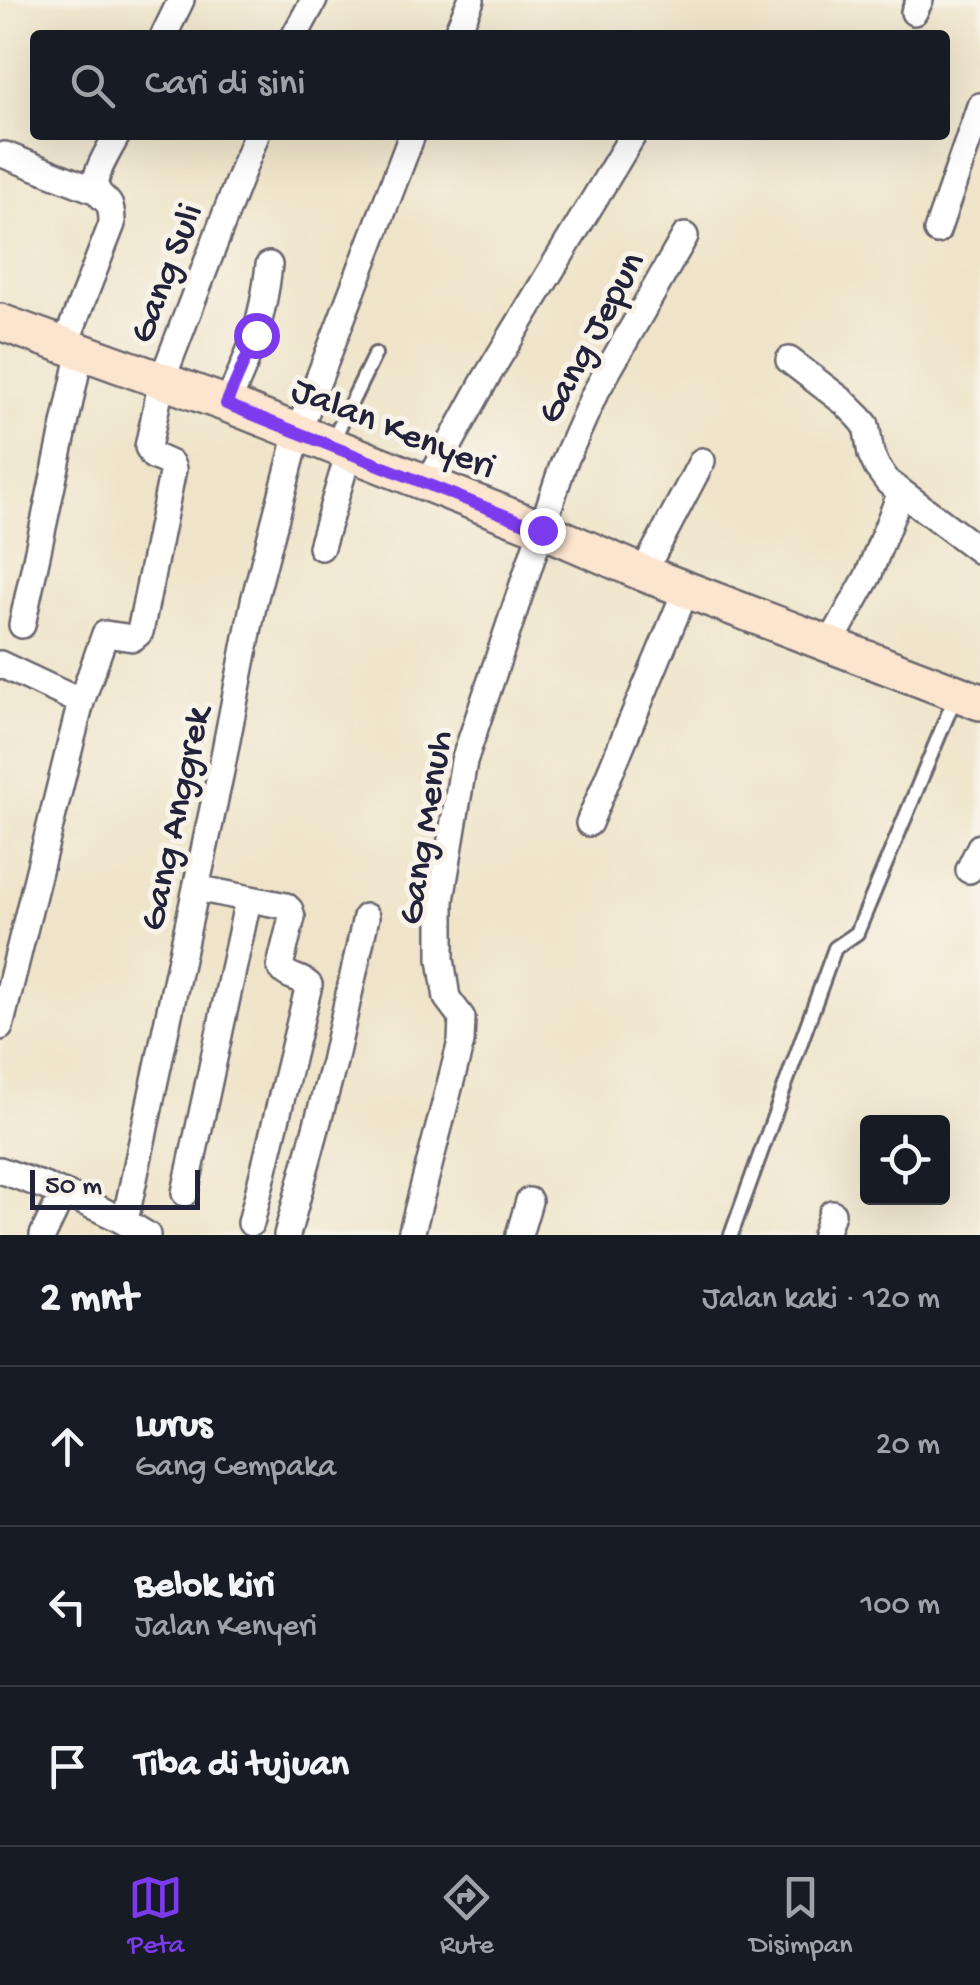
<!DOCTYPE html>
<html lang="id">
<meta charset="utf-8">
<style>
:root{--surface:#171b24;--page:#20242c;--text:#f1f3f6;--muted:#9ea1a6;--line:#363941;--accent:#7c3aed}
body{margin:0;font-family:"Gochi Hand",sans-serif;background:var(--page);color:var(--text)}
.controls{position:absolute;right:30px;bottom:30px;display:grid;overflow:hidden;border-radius:10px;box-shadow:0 10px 40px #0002}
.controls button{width:90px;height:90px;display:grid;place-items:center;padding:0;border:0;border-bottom:2px solid var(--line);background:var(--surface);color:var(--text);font:50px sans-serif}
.scale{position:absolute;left:30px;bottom:25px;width:170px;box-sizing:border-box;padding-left:10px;border:5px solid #22223b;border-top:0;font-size:28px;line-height:35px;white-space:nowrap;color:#22223b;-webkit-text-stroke:8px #f7f3e8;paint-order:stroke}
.stop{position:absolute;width:30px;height:30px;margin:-22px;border:8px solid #7c3aed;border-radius:50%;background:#fff}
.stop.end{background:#7c3aed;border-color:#fff;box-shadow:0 2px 10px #0008}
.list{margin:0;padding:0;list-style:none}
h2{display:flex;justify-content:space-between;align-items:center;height:130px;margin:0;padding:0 40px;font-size:42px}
h2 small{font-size:32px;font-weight:400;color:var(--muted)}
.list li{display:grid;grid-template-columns:65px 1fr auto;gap:30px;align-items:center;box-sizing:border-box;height:160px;padding:0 40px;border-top:2px solid var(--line)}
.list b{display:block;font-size:38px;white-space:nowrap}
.list p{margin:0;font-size:32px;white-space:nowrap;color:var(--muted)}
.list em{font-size:32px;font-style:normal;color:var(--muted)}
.icon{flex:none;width:55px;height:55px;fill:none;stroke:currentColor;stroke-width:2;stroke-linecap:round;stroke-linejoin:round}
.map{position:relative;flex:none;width:980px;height:1235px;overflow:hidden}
.search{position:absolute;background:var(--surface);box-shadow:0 10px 40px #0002;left:30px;right:30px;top:30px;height:110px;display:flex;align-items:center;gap:25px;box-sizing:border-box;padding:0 35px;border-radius:10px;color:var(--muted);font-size:38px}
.sheet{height:610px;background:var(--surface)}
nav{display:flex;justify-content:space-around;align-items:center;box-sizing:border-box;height:140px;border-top:2px solid var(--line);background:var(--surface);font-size:28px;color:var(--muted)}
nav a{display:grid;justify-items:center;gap:5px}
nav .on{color:var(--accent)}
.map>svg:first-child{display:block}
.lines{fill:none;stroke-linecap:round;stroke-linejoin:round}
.lane-casing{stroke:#6a666d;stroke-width:18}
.street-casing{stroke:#6a666d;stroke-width:30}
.secondary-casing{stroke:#6a666d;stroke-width:40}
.lane{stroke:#fff;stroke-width:12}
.street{stroke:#fff;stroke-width:25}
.secondary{stroke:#fce5cf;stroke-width:35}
.route{stroke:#7c3aed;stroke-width:12}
.labels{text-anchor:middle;stroke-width:10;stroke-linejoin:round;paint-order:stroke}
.street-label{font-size:38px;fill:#22223b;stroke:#f7f3e8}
</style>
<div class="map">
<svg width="980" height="1235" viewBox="0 0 980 1235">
<rect width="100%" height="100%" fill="#f7f3e8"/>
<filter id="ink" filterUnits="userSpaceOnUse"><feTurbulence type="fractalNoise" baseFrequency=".01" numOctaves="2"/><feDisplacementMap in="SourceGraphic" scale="20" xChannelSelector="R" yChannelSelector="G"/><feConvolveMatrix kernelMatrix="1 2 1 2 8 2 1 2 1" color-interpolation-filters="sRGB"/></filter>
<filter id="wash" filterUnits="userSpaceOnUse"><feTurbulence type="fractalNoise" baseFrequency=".0048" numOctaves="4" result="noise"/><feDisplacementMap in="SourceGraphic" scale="40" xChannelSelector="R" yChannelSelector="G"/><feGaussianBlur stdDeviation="2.25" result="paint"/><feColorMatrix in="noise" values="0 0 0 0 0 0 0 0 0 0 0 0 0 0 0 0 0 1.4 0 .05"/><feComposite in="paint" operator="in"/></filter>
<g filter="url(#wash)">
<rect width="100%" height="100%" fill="#efe4c9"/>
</g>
<g filter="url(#ink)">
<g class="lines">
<g class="lane-casing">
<path id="lane" d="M 332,442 L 375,354
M 731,1235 L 835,948 L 857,933 L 956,695"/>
</g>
<g class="street-casing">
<path id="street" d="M 914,12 L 920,0
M 164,35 L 181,0
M 295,35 L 314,0
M 456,35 L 471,0
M 5,155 L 97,191
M 937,231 L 980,106
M 65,345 L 112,224 C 112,194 104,206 96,188 C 92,177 111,146 117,135
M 789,360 L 844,402 L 859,417 L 866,425 L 871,454 L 877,467 L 888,482 L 980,551
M 227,404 C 250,354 263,321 269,265
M 428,484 L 486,378 L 633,135
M 321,547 L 349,452
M 643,573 L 702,461
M 22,625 L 81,350
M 830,644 L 868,576 L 901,492
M 0,664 L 81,702 L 0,1027
M 81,702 L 105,634 L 133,638 L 140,632 L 173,469 L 171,464 L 153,456 L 148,447 L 162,380 L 256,135
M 589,823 L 686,590
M 969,870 L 980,847
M 196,888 L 286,906 L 290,910 L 292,917 L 280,966 C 287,979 300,976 309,985 L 251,1223
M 0,1170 C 50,1188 102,1206 147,1235
M 185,1193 L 248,900
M 125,1221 L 221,771 L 254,601 L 298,433 L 412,135
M 43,1235 L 63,1193
M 287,1235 L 334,1062 L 366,917
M 411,1235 L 461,1042 L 462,1018 L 447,998 L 441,959 L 441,900 L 464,761 L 563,465 L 594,395 L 685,236
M 519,1235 L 529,1201
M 825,1235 L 832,1213"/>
</g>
<g class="secondary-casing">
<path id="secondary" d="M 0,322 L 227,404 L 532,525 L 643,573 L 980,702"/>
</g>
<use href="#lane" class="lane"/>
<use href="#street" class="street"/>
<use href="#secondary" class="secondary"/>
</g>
</g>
<g class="lines" filter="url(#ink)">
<path class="route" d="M 256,335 L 226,404 L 542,530"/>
</g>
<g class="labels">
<g class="street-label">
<text transform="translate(163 272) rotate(-69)" y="13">Gang Suli</text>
<text transform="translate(588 336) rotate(-62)" y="13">Gang Jepun</text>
<text transform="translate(395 425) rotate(22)" y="13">Jalan Kenyeri</text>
<text transform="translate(172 818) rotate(-78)" y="13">Gang Anggrek</text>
<text transform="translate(422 827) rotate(-81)" y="13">Gang Menuh</text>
</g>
</g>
</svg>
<div class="controls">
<button><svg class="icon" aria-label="locate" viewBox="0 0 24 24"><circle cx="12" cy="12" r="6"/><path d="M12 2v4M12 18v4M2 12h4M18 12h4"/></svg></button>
</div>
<div class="scale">50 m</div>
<div class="stop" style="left:256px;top:335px"></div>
<div class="stop end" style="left:542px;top:530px"></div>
<div class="search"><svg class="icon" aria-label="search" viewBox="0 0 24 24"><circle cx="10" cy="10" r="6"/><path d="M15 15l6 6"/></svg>Cari di sini</div>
</div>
<section class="sheet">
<h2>2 mnt<small>Jalan kaki · 120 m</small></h2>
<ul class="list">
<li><svg class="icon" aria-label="ahead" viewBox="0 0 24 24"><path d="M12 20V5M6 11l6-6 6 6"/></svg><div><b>Lurus</b><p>Gang Cempaka</p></div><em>20 m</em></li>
<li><svg class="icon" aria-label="left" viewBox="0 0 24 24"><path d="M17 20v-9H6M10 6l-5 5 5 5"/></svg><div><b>Belok kiri</b><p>Jalan Kenyeri</p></div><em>100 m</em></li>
<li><svg class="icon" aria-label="arrive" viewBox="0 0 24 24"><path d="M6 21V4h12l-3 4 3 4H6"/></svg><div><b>Tiba di tujuan</b></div></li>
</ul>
</section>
<nav>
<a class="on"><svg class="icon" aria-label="map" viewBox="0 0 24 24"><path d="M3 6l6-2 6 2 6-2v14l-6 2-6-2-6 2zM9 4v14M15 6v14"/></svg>Peta</a>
<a><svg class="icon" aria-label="directions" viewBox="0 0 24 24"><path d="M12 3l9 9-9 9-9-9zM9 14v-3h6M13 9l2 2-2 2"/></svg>Rute</a>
<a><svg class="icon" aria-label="saved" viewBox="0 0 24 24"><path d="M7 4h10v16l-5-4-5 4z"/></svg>Disimpan</a>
</nav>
